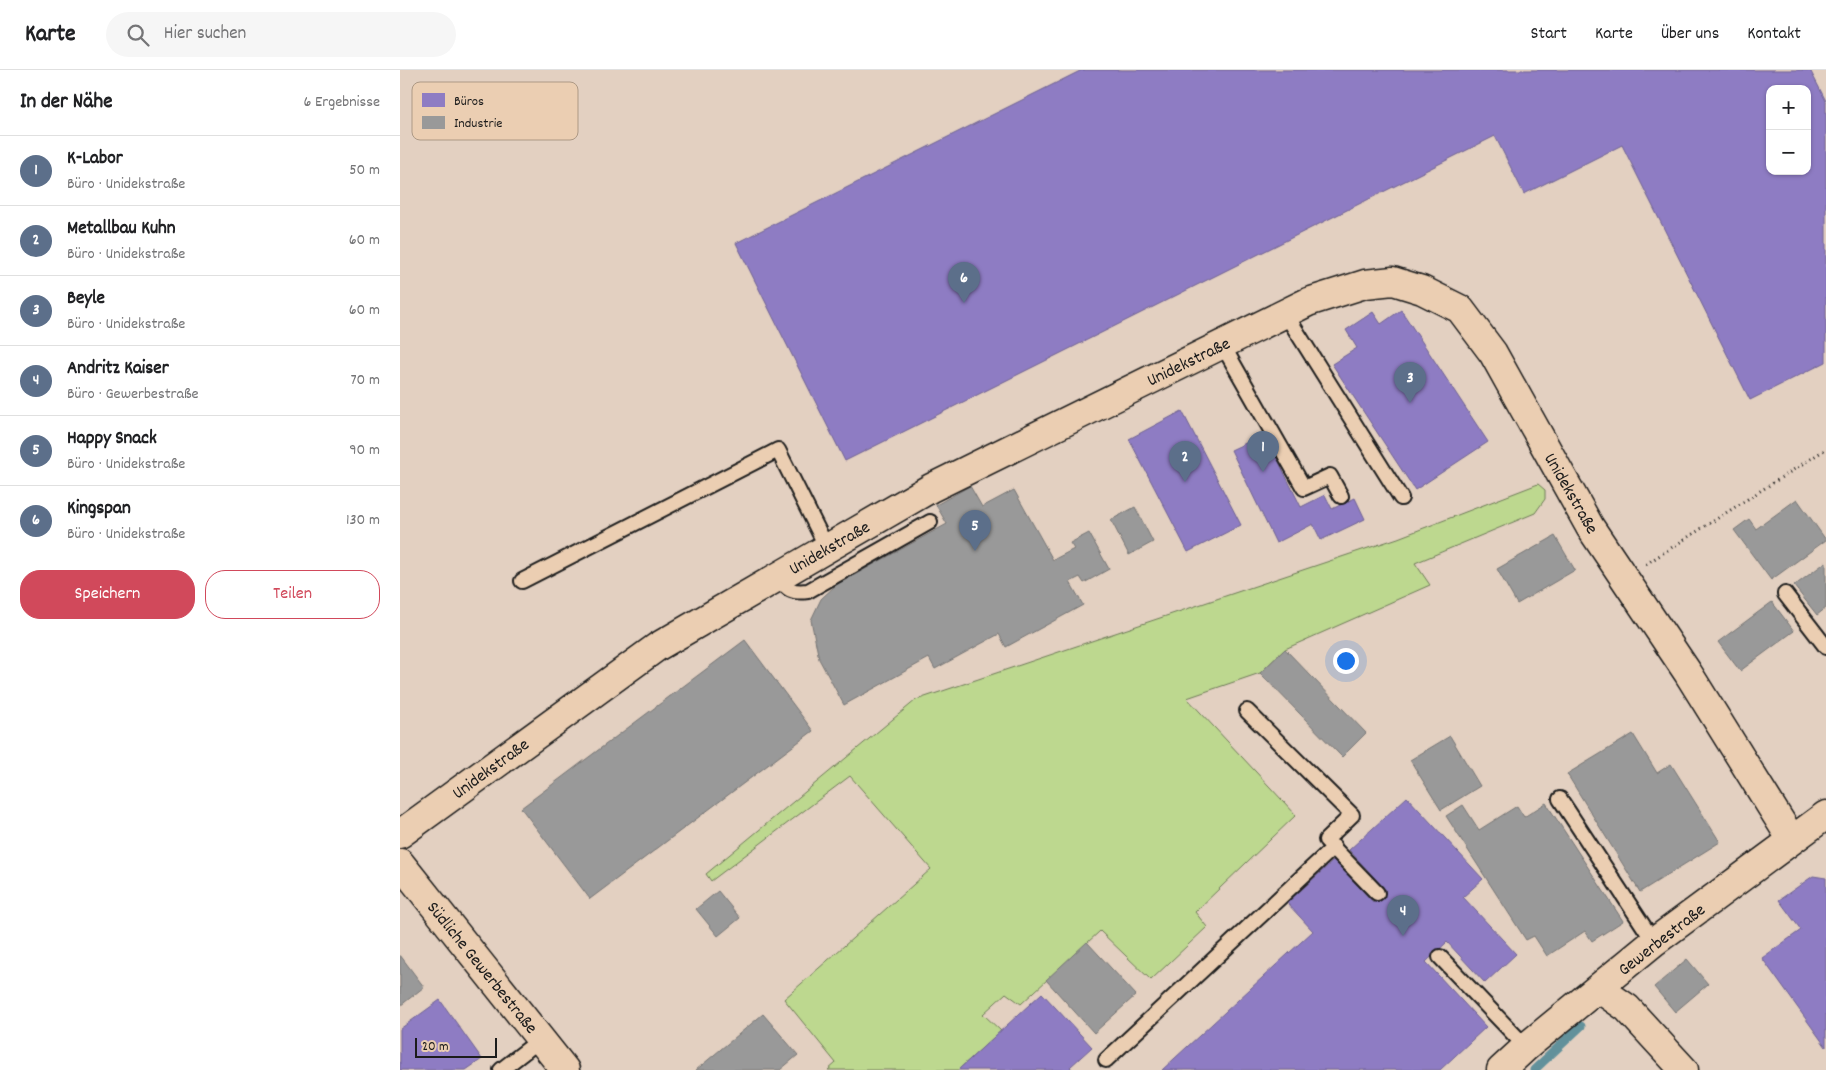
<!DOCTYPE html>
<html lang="de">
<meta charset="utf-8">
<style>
:root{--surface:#fff;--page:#f6f6f6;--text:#202124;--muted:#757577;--line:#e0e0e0;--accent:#d1495b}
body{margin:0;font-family:Dekko,sans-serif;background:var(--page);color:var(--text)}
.controls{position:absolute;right:15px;top:15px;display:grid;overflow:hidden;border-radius:10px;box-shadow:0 1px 4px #0004}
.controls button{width:45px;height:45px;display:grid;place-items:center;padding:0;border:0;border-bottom:1px solid var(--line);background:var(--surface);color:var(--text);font:25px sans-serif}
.scale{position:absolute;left:15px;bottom:12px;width:82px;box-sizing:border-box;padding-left:5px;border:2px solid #1c1c1c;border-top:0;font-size:14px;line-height:18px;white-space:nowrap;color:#1c1c1c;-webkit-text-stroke:4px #ebceb2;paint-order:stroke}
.you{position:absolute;left:945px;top:590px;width:18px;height:18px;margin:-12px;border:4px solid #fff;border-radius:50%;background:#1a73e8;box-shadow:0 0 0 8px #1a73e833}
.badge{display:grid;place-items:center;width:32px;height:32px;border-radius:50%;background:var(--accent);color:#fff;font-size:16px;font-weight:700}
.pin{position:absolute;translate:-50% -41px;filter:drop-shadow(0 1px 2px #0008)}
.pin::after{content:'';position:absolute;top:26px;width:18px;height:15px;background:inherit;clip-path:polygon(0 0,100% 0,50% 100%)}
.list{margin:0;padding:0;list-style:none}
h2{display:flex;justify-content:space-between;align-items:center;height:65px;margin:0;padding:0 20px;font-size:21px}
h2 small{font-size:16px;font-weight:400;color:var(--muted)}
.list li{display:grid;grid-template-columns:32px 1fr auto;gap:15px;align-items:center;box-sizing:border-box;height:70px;padding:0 20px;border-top:1px solid var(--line)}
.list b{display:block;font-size:19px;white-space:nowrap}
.list p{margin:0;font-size:16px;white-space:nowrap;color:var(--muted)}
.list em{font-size:16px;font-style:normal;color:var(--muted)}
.actions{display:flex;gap:10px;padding:15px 20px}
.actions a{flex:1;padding:11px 0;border:1px solid var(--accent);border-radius:20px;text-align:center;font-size:18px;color:var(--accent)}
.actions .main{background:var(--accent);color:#fff}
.icon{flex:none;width:28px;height:28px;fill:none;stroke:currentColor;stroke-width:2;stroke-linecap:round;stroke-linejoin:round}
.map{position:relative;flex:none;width:1426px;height:1000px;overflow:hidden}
header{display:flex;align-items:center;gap:30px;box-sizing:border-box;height:70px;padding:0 25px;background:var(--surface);border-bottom:1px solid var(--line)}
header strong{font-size:24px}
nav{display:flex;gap:28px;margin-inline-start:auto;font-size:18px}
.search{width:350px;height:45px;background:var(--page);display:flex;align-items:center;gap:12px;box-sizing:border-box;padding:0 18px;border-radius:28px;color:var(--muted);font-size:19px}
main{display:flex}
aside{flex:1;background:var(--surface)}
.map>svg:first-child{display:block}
.green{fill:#bdd88f;stroke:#6c7a56}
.offices{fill:#8e7cc3;stroke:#6c5f91;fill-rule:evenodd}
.industry{fill:#999;stroke:#747474}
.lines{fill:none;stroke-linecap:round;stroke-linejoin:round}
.stream{stroke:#62919b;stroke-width:9}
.lane-casing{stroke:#1c1c1c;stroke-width:18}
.street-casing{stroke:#1c1c1c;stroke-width:31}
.path{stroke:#1c1c1c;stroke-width:3;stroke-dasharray:1 4;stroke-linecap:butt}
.lane{stroke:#ebceb2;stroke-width:14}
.street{stroke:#ebceb2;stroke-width:28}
.labels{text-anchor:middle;stroke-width:5;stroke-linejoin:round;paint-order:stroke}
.street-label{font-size:18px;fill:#1c1c1c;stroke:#ebceb2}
.key{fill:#ebceb2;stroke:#ad9985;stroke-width:1}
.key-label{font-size:14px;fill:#1c1c1c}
</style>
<header>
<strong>Karte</strong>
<div class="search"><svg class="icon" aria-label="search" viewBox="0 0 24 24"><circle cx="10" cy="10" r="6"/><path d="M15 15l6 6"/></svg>Hier suchen</div>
<nav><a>Start</a><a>Karte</a><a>Über uns</a><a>Kontakt</a></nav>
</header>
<main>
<aside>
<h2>In der Nähe<small>6 Ergebnisse</small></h2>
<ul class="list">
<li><span class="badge" style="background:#5c6f8a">1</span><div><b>K-Labor</b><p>Büro · Unidekstraße</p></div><em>50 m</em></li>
<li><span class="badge" style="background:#5c6f8a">2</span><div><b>Metallbau Kuhn</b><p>Büro · Unidekstraße</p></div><em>60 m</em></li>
<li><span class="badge" style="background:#5c6f8a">3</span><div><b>Beyle</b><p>Büro · Unidekstraße</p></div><em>60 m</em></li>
<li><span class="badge" style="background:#5c6f8a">4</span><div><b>Andritz Kaiser</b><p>Büro · Gewerbestraße</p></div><em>70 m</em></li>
<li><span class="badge" style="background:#5c6f8a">5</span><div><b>Happy Snack</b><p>Büro · Unidekstraße</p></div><em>90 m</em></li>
<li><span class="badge" style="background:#5c6f8a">6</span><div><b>Kingspan</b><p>Büro · Unidekstraße</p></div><em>130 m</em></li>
</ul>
<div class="actions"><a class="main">Speichern</a><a>Teilen</a></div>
</aside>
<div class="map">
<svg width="1426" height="1000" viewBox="0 0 1426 1000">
<rect width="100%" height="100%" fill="#e3d0c1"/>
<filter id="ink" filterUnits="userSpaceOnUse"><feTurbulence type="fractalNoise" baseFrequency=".02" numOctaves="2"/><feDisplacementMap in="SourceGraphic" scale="10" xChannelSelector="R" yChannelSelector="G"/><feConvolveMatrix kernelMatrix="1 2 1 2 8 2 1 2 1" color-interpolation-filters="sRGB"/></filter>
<g filter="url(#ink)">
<path class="green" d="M 1138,414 L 1145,420 L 1145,429 L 1135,443 L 1015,493 L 1030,515 L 885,579 L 860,603 L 787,628 L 896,745 L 795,842 L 807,857 L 751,910 L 700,861 L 621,934 L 606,923 L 583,944 L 601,961 L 558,1000 L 428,1000 L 436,993 L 384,929 L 531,799 L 450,706 L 311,811 L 306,804 L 516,630 L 998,468 Z"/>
<path class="offices" d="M 682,0 L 1410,0 L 1426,31 L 1426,292 L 1350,330 L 1222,75 L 1124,124 L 1095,66 L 445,391 L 336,173 ZM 1370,19 L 1407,19 L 1407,101 L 1370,101 Z
M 1001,240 L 1088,372 L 1015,420 L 932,294 L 957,278 L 946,260 L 973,242 L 981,254 Z
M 782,341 L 841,455 L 788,482 L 729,369 Z
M 865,364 L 901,437 L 925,425 L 932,439 L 955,428 L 965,449 L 921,470 L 913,454 L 876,473 L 831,380 Z
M 1007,727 L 1083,809 L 1063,827 L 1116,884 L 1085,913 L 1047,872 L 1026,892 L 1086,957 L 1040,1000 L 762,1000 L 913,861 L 887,833 L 934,790 L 973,832 L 986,820 L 949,780 Z
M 1413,806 L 1426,808 L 1426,977 L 1362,888 L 1401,860 L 1379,830 Z
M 642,923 L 692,977 L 670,997 L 673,1000 L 558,1000 Z
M 40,930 L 82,989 L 66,1000 L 0,1000 L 0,959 Z"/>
<path class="industry" d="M 570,416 L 582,437 L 614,420 L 653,490 L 674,479 L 670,473 L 689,463 L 709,499 L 684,513 L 680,507 L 670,512 L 683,535 L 606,577 L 599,564 L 535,599 L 529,588 L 444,635 L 419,589 L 411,550 L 421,529 L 436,515 L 547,454 L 536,435 Z
M 1397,429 L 1426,470 L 1371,510 L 1334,460 L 1349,449 L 1356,459 Z
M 735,437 L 753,472 L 729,485 L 711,450 Z
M 1155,466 L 1175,500 L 1117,534 L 1097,499 Z
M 1426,492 L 1426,538 L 1417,545 L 1394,516 Z
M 1372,532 L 1394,561 L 1340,601 L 1318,572 Z
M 345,570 L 413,661 L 190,829 L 121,738 Z
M 885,579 L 966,663 L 942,687 L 860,603 Z
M 1233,664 L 1257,703 L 1271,694 L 1320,772 L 1240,822 L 1167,704 Z
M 1050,666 L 1080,716 L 1041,740 L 1010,690 Z
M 1146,733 L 1223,851 L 1192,871 L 1185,861 L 1147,886 L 1134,866 L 1126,870 L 1046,746 L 1063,735 L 1079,760 L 1117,736 L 1124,747 Z
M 318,821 L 340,848 L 318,866 L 296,839 Z
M 687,872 L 736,925 L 694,963 L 646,910 Z
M 0,885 L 24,917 L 0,936 Z
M 1287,889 L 1308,914 L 1275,942 L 1254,917 Z
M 363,944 L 398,985 L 380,1000 L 296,1000 Z"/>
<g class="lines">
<path class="stream" d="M 1134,1000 L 1181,956"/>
<g class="lane-casing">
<path id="lane" d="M 885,243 L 1001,428
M 822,274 L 904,418 L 930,406 L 941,426
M 378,507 C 387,520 392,523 408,521 L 530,452
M 122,511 L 378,380 L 427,478
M 1385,524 L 1426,577
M 847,641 L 952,745 L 926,770 L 977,823
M 1160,729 L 1254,872
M 1040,887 L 1126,977
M 706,990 L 934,777
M 101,1000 L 141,969"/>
</g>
<g class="street-casing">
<path id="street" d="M 0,764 L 257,577 L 531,418 L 908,232 L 965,214 L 993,211 L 1022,220 L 1060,239 L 1093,283 L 1190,457 L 1288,603 L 1392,770
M 0,793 L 165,1000
M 1198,918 L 1227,938 L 1284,1000
M 1101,1000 L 1126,977 L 1254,872 L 1426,745"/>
</g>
<path class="path" d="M 1246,494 L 1426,379"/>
<use href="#lane" class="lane"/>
<use href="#street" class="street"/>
</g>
</g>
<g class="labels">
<g class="street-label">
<text transform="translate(788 291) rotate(-26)" y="6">Unidekstraße</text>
<text transform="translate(1172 423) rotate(60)" y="6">Unidekstraße</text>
<text transform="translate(429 477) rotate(-30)" y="6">Unidekstraße</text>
<text transform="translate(90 698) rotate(-36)" y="6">Unidekstraße</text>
<text transform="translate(1261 869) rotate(-38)" y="6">Gewerbestraße</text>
<text transform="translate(83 897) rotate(51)" y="6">Südliche Gewerbestraße</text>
</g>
</g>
<rect x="12" y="12" width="166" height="58" rx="8" class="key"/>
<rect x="22" y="23" width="23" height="14" fill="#8e7cc3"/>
<rect x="22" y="46" width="23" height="13" fill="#999"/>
<g class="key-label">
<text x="54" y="35">Büros</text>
<text x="54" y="57">Industrie</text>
</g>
</svg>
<div class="controls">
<button>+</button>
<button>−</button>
</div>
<div class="scale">20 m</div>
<div class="you"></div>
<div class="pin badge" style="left:863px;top:402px;background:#5c6f8a">1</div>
<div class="pin badge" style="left:785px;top:412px;background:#5c6f8a">2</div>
<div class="pin badge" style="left:1010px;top:333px;background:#5c6f8a">3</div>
<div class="pin badge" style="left:1003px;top:866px;background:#5c6f8a">4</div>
<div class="pin badge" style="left:575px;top:481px;background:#5c6f8a">5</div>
<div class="pin badge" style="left:564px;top:233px;background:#5c6f8a">6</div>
</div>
</main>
